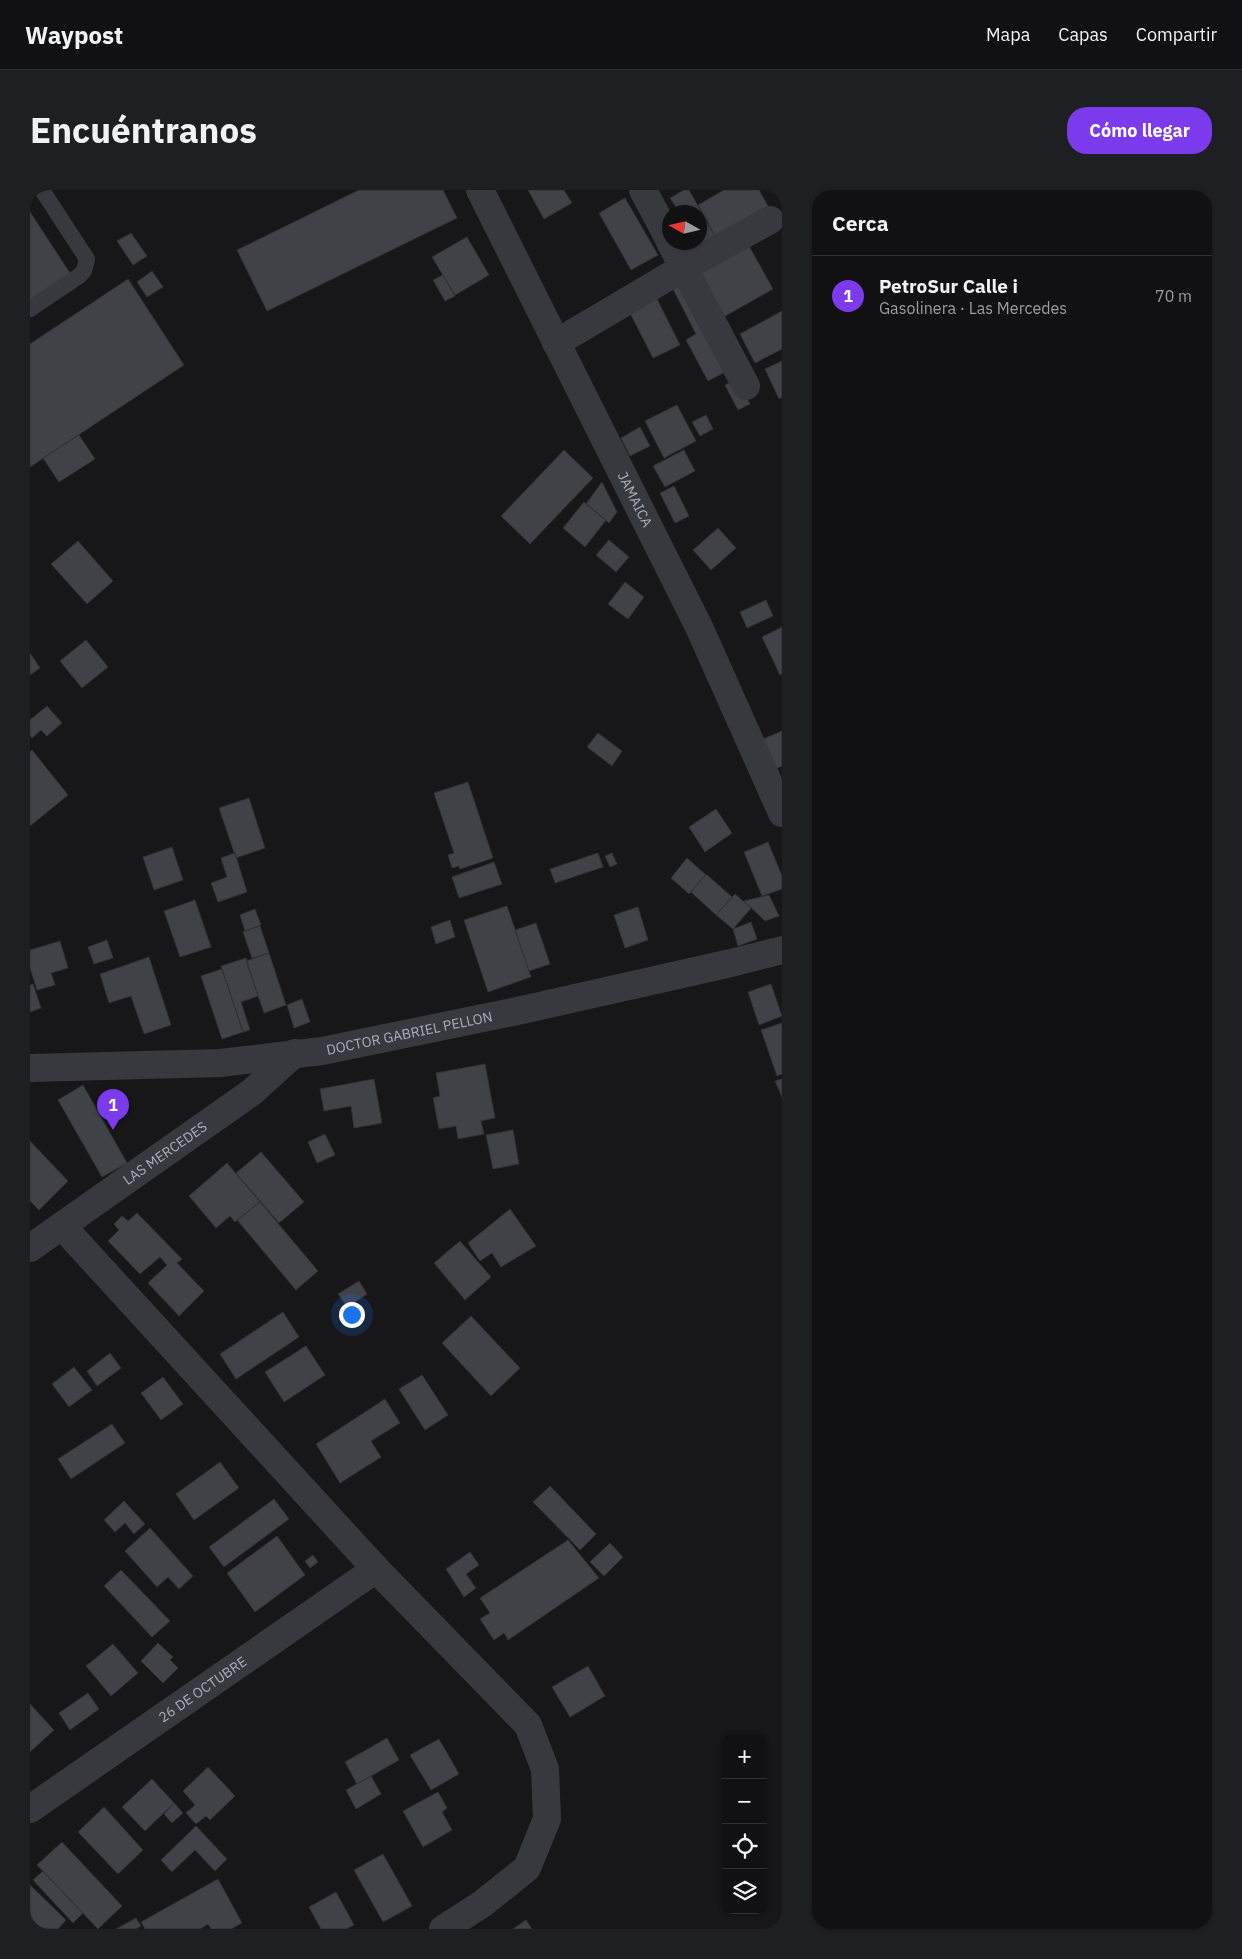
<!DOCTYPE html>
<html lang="es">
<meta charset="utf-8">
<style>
:root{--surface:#111114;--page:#1e1f22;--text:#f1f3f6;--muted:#9c9da0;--line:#303134;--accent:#7c3aed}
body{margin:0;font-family:"IBM Plex Sans",sans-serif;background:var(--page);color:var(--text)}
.controls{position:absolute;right:15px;bottom:15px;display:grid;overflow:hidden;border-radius:10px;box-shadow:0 1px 4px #0004}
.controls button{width:45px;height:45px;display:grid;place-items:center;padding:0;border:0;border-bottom:1px solid var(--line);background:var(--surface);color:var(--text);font:25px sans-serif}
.compass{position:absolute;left:632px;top:15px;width:45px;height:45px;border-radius:50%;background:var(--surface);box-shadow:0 1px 4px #0004;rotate:278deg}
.you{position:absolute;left:321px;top:1124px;width:18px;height:18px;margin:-12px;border:4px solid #fff;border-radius:50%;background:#1a73e8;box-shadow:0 0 0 8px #1a73e833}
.badge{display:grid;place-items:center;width:32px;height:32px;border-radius:50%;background:var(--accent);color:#fff;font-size:16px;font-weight:700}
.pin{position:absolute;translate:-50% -41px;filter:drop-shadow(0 1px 2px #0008)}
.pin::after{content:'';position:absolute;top:26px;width:18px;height:15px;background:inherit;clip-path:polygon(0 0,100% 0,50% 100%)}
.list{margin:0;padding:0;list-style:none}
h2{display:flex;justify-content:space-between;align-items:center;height:65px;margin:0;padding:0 20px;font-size:21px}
h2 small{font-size:16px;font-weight:400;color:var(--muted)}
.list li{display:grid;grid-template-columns:32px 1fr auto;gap:15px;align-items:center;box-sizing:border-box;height:80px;padding:0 20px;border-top:1px solid var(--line)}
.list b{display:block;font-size:19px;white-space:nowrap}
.list p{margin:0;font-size:16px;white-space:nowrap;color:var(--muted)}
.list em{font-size:16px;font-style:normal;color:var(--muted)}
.icon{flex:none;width:28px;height:28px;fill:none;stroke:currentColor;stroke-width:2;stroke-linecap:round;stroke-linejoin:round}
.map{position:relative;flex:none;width:752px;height:1739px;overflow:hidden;border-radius:20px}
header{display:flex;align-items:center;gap:30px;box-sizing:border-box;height:70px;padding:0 25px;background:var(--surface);border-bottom:1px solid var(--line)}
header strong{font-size:24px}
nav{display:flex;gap:28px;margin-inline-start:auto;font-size:18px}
.intro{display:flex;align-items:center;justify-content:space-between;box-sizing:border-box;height:120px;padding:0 30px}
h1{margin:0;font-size:35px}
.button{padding:12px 22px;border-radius:20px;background:var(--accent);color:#fff;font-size:18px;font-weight:700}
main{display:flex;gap:30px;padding:0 30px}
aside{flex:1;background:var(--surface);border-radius:20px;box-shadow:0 1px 4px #0004}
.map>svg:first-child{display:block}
.building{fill:#414247;stroke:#313136}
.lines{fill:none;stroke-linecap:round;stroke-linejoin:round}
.service{stroke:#38393f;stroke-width:16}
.minor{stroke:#38393f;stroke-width:28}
.tertiary{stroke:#38393f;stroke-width:28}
.labels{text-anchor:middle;stroke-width:4;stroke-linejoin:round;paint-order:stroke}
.street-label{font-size:14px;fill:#a9aeba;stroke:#121215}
</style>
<header>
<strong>Waypost</strong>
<nav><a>Mapa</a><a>Capas</a><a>Compartir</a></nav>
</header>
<div class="intro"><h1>Encuéntranos</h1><a class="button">Cómo llegar</a></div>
<main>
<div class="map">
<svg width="752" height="1739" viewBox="0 0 752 1739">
<rect width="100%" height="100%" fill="#17171a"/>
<path class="building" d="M 329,0 L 413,0 L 427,28 L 237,121 L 207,60 Z
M 498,0 L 534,0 L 542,13 L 514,29 Z
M 654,0 L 659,0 L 685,46 L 667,56 L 665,52 L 670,52 L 670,22 L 649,22 L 640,8 Z
M 694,0 L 729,0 L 738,16 L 685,46 L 668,15 Z
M 595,8 L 628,65 L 601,80 L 569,23 Z
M 0,22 L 40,83 L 0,110 Z
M 101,43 L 117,66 L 103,75 L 87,51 Z
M 437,47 L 459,85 L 425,105 L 402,67 Z
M 719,56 L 743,99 L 690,129 L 666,86 Z
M 122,81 L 133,97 L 117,107 L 107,92 Z
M 413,85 L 425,106 L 415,111 L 403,90 Z
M 98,89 L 154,175 L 0,277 L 0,154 Z
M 659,90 L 703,178 L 678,191 L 656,150 L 666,144 L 643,99 Z
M 627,109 L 650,155 L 623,168 L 600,123 Z
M 752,121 L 752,159 L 725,173 L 710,144 Z
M 752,171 L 752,207 L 749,209 L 735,179 Z
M 707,189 L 720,214 L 708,220 L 695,195 Z
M 647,215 L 666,251 L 634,268 L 615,231 Z
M 676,225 L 683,239 L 670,246 L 662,232 Z
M 610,237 L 620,256 L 600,266 L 591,248 Z
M 49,245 L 65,269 L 29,292 L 13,268 Z
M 534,260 L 563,288 L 500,354 L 471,326 Z
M 654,260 L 665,281 L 635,297 L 623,276 Z
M 572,292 L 587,322 L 579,333 L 556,314 Z
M 644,296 L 659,326 L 645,333 L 630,303 Z
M 554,312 L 576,330 L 555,357 L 533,338 Z
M 688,338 L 706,358 L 681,380 L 663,360 Z
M 579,350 L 599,367 L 586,382 L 566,365 Z
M 48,351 L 83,391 L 57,414 L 21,374 Z
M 595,392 L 614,407 L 598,429 L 578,414 Z
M 736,410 L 743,426 L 717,438 L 710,422 Z
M 752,437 L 752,484 L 750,485 L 732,447 Z
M 56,450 L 78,477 L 52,498 L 30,471 Z
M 0,463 L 10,478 L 0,485 Z
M 17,516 L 32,533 L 17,546 L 11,540 L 2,548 L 0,545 L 0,530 Z
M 752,541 L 752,576 L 745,579 L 733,549 Z
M 568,543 L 592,561 L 582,576 L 557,557 Z
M 2,560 L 38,605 L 0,636 L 0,562 Z
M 438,592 L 463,668 L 430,679 L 429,676 L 422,678 L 418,665 L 424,663 L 404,603 Z
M 219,608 L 235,658 L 206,668 L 189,618 Z
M 686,619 L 702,643 L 675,662 L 659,637 Z
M 738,652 L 752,686 L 752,699 L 732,706 L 714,662 Z
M 142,657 L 153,690 L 124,700 L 113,667 Z
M 205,663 L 217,702 L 188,712 L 181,693 L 197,687 L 191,668 Z
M 568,663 L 573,677 L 525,693 L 520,679 Z
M 582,663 L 587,674 L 580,677 L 575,666 Z
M 657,668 L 676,685 L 659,704 L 641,688 Z
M 464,672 L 472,694 L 429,708 L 422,687 Z
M 676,684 L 702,707 L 686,725 L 661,702 Z
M 705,704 L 721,718 L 703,739 L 686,725 Z
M 739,705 L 749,726 L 735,731 L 714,711 Z
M 165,710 L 181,757 L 150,767 L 134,721 Z
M 477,716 L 501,787 L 458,802 L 434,730 Z
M 608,717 L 618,750 L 595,758 L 584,725 Z
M 225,719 L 231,735 L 215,741 L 210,725 Z
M 420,730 L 425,747 L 406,754 L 401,737 Z
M 721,732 L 727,749 L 708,756 L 703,739 Z
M 506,733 L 520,774 L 499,781 L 485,740 Z
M 230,736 L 239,763 L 222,768 L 213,742 Z
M 77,750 L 83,768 L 64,774 L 58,757 Z
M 30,751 L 38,778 L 21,783 L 25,795 L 7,800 L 0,778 L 0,760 Z
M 239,763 L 256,815 L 234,823 L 216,771 Z
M 119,767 L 141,835 L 114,844 L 101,806 L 79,813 L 70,784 Z
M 216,768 L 228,806 L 211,812 L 220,840 L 213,842 L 191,776 Z
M 192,779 L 213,842 L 192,849 L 171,786 Z
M 3,794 L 11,818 L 0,822 L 0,795 Z
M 741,794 L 752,826 L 729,835 L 718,802 Z
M 272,809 L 280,832 L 264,838 L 257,815 Z
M 752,833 L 752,884 L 747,886 L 731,840 Z
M 455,874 L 465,928 L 451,931 L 454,944 L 428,949 L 426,936 L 409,939 L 403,908 L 410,906 L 406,883 Z
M 344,889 L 352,933 L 324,938 L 321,916 L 294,921 L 290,899 Z
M 752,889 L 752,907 L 745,891 Z
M 53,895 L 97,973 L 72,987 L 28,910 Z
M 483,940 L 489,974 L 463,979 L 456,945 Z
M 295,944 L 305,965 L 287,973 L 278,952 Z
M 0,951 L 38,991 L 9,1020 L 0,1011 Z
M 231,962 L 274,1012 L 249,1033 L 206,983 Z
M 197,973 L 230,1012 L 205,1032 L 200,1026 L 186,1038 L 159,1006 Z
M 230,1012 L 288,1081 L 266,1100 L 207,1030 Z
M 480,1019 L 506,1056 L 471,1077 L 462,1063 L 450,1071 L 438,1053 Z
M 107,1023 L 152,1069 L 147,1073 L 174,1101 L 149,1126 L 118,1093 L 137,1075 L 130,1067 L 110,1084 L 78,1051 L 89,1040 L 84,1034 L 92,1026 L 98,1031 Z
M 430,1051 L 461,1087 L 435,1110 L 404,1073 Z
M 329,1091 L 337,1104 L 317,1117 L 308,1104 Z
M 253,1122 L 269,1147 L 206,1189 L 190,1164 Z
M 441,1126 L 490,1178 L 461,1206 L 412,1153 Z
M 276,1156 L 295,1185 L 254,1212 L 235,1182 Z
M 80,1163 L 91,1178 L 67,1196 L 57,1181 Z
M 44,1177 L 62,1200 L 39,1217 L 22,1194 Z
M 392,1185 L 418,1225 L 395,1240 L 369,1199 Z
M 133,1187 L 153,1214 L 131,1230 L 111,1203 Z
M 355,1209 L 370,1233 L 341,1251 L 351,1267 L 310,1293 L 286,1254 Z
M 82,1234 L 95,1253 L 41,1289 L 28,1269 Z
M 190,1272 L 209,1298 L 164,1330 L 146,1304 Z
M 520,1296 L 566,1344 L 550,1360 L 503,1312 Z
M 244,1309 L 259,1329 L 194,1377 L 179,1357 Z
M 94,1311 L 115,1334 L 104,1344 L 95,1333 L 85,1342 L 74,1330 Z
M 120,1338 L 163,1386 L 149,1399 L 138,1387 L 127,1397 L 95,1361 Z
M 247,1346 L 275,1385 L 225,1422 L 197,1383 Z
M 538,1350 L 569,1388 L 478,1450 L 474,1443 L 464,1450 L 450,1429 L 460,1423 L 450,1408 Z
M 580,1353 L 593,1367 L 574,1386 L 560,1372 Z
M 440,1362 L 449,1375 L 436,1384 L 446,1398 L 434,1407 L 416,1379 Z
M 283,1365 L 288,1372 L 280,1378 L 275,1371 Z
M 91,1380 L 140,1431 L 122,1447 L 74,1396 Z
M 128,1453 L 143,1467 L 140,1470 L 148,1478 L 133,1493 L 111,1471 Z
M 83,1454 L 108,1483 L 81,1506 L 56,1476 Z
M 558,1476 L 575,1506 L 540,1527 L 522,1497 Z
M 58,1503 L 69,1519 L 40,1540 L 29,1523 Z
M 0,1514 L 24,1540 L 0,1562 Z
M 357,1548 L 369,1570 L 327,1594 L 315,1572 Z
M 409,1549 L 429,1584 L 401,1600 L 380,1565 Z
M 178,1577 L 205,1606 L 180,1630 L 176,1626 L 166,1634 L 156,1623 L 165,1615 L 153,1601 Z
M 341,1586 L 351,1604 L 326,1619 L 316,1600 Z
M 122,1589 L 144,1613 L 115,1641 L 92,1617 Z
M 408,1602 L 417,1618 L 412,1622 L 422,1640 L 393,1657 L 373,1621 Z
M 144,1613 L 153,1623 L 142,1633 L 134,1624 Z
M 74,1617 L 113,1660 L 88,1684 L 48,1642 Z
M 166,1636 L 197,1669 L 185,1681 L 165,1660 L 142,1682 L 131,1670 Z
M 32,1652 L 92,1716 L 68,1739 L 7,1675 Z
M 353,1664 L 382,1716 L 353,1732 L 324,1680 Z
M 13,1681 L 53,1723 L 43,1733 L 3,1690 Z
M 188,1689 L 212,1733 L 201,1739 L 181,1739 L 178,1734 L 170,1739 L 115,1739 L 111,1732 Z
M 0,1695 L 36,1730 L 28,1739 L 3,1739 L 0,1736 Z
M 306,1702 L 324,1735 L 316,1739 L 291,1739 L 279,1717 Z
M 106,1728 L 111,1736 L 106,1739 L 86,1739 Z
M 496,1730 L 502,1739 L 483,1739 Z"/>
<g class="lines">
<path class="service" d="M 0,119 L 49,86 L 54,81 L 57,69 L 12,0"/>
<g class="minor">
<path id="s1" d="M 450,0 L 669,437 L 752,623"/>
<path d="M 613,0 L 640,51"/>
<path d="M 640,52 L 716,196"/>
<path d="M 526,153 L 653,78 L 740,30"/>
<path d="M 32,1036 L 346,1379 L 498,1535 L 515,1579 L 517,1629 L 497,1678 L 452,1714 L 413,1739"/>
<path id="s2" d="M 0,1058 L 222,902 L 265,863"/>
<path id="s3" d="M 0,1619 L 346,1379"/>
</g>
<path class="tertiary" id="s4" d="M 0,878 L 190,873 L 292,861 L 492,820 L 701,773 L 752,760"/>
</g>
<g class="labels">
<g class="street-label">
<text dy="5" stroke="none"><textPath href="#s1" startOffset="346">JAMAICA</textPath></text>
<text dy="5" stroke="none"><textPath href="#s4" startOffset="382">DOCTOR GABRIEL PELLON</textPath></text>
<text dy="5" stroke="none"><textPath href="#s2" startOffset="165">LAS MERCEDES</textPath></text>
<text dy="5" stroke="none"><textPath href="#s3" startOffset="210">26 DE OCTUBRE</textPath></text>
</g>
</g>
</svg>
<div class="controls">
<button>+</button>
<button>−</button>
<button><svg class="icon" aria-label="locate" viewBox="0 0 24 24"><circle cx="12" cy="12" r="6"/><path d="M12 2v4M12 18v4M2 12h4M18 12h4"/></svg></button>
<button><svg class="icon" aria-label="layers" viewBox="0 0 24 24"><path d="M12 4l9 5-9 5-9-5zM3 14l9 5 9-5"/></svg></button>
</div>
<svg class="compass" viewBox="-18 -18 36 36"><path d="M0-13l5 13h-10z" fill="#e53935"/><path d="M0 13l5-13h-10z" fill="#9c9da0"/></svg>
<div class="you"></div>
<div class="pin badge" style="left:83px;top:940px">1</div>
</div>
<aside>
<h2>Cerca<small></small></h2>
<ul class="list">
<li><span class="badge">1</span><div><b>PetroSur Calle i</b><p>Gasolinera · Las Mercedes</p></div><em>70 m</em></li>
</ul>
</aside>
</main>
